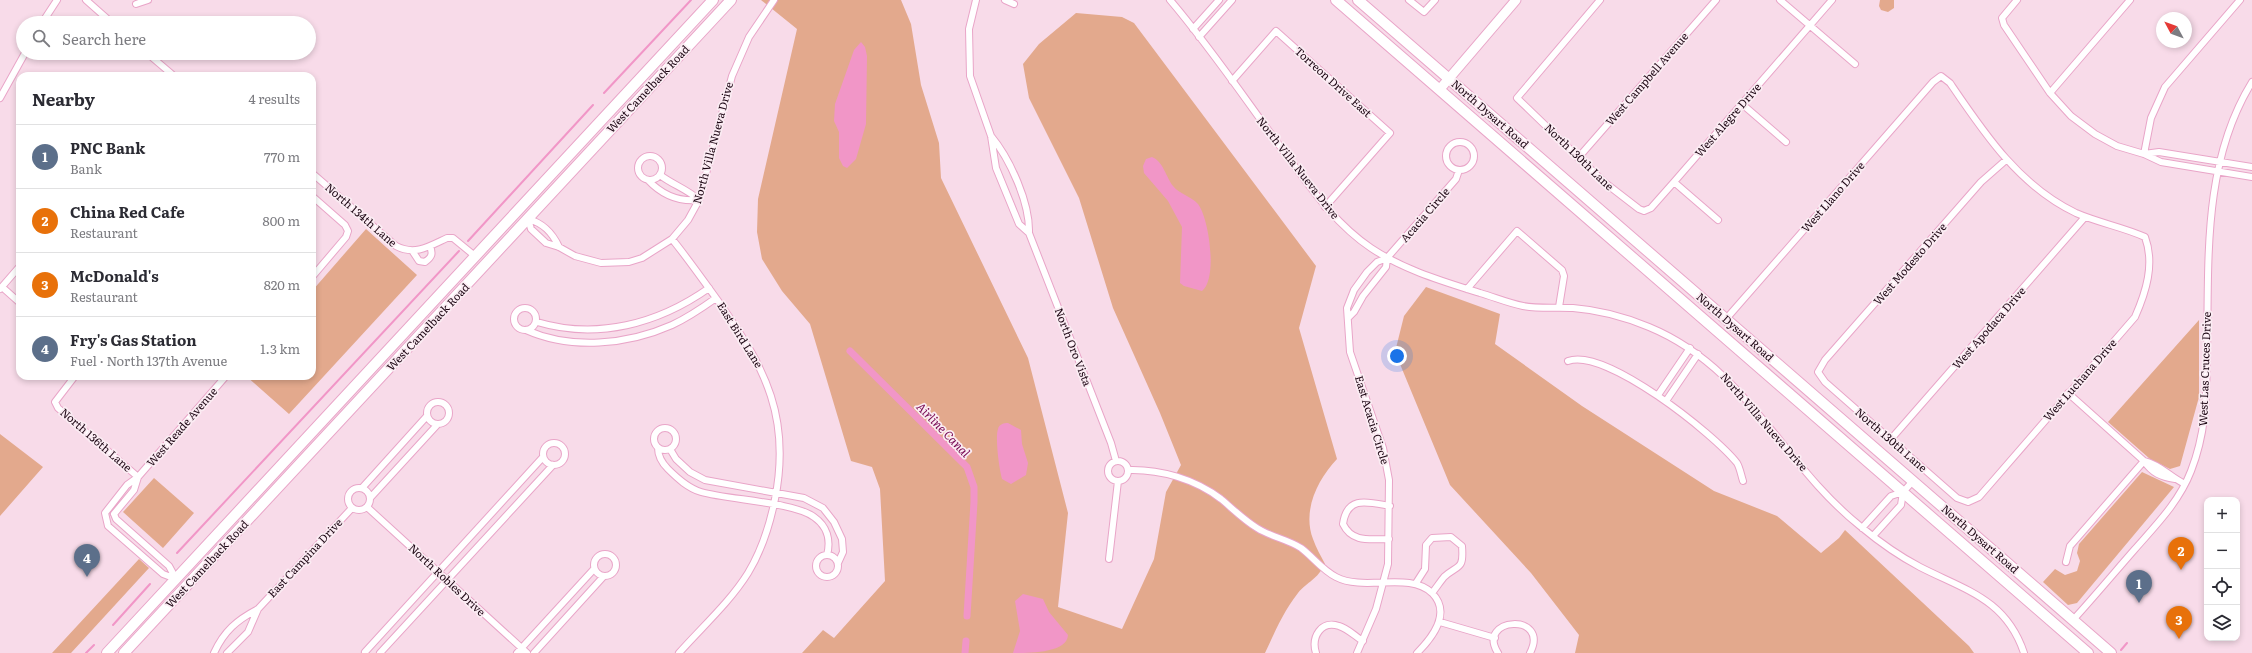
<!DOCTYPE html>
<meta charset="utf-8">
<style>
:root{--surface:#fff;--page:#f7f7f7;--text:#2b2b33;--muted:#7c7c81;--line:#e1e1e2;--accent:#35715b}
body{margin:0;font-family:Literata,serif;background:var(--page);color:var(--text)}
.controls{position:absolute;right:12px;bottom:12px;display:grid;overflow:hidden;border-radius:8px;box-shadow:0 2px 6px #0003}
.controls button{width:36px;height:36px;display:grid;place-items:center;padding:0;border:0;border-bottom:1px solid var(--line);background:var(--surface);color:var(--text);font:20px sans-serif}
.compass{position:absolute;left:2156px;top:12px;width:36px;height:36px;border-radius:50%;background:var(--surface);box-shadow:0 2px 6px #0003;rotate:311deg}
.you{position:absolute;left:1397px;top:356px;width:14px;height:14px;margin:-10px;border:3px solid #fff;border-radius:50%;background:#1a73e8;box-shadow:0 0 0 6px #1a73e833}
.badge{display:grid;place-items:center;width:26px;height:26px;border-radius:50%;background:var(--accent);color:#fff;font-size:13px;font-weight:700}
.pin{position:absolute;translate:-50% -33px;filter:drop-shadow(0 1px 2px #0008)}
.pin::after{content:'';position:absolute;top:21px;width:14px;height:12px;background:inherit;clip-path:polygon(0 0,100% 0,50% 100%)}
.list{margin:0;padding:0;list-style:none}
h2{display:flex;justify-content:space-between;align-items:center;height:52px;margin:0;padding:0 16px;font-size:17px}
h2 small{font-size:13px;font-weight:400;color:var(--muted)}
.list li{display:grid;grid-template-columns:26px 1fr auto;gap:12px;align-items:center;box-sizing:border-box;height:64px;padding:0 16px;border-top:1px solid var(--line)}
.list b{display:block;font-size:15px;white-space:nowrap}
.list p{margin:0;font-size:13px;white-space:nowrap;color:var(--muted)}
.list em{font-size:13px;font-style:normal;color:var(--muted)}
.icon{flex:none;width:22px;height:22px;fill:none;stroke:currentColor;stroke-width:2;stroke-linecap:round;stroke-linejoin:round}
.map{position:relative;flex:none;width:2252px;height:653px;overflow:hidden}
.search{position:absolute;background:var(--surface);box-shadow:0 2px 6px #0003;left:16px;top:16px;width:300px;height:44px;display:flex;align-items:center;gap:10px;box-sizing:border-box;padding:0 14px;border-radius:22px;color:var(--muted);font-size:15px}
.panel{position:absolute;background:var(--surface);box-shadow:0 2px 6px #0003;left:16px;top:72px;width:300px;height:308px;border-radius:12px}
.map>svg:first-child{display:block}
.green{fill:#e3a98d}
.water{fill:#f196c7}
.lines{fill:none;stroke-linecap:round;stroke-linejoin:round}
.stream{stroke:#f196c7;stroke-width:2}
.canal{stroke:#f196c7;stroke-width:7}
.street-casing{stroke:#e9a5c8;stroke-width:8}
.secondary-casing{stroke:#e9a5c8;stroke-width:11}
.primary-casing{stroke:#e9a5c8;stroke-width:12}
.street{stroke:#fff;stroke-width:6}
.secondary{stroke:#fff;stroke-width:9}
.primary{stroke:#fff;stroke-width:10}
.labels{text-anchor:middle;stroke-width:3.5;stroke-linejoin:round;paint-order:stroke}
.street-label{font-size:11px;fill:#1b0512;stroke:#fbecf3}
.water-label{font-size:12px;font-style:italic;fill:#760752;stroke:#fbecf3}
</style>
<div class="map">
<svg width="2252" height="653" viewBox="0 0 2252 653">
<rect width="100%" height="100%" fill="#f8dbe9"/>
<path class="green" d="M 761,0 L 901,0 L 911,24 L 921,85 L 939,143 L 941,178 L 1028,358 L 1068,513 L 1058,607 L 1122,629 L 1154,559 L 1166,492 L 1181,465 L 1160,413 L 1113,308 L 1079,198 L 1029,98 L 1023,64 L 1039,44 L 1076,13 L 1122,17 L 1134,23 L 1316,266 L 1299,328 L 1337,459 C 1318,479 1302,510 1313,539 C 1316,548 1321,556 1325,564 C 1317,580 1308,581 1298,593 C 1283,612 1275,632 1265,653 L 802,653 L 823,630 L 834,638 L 885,581 L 880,489 L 872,467 L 851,461 L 810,324 L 782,291 L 762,259 L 757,232 L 758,199 L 797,29 Z
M 1880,0 L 1894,0 L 1894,8 L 1888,12 L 1881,10 L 1879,6 Z
M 366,229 L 417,275 L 289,414 L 246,376 L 312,376 L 312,291 Z
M 1426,287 L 1500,314 L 1495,344 L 1582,406 L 1714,491 L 1777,516 L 1821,553 L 1839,538 L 1845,530 L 1969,646 L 1974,653 L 1575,653 L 1579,635 L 1531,573 L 1450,485 L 1395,352 L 1404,316 Z
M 2199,320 L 2199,397 L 2180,466 L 2170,469 L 2150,459 L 2108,422 Z
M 0,434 L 43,467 L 0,516 Z
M 2142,472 L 2174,487 L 2077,603 L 2068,605 L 2043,582 L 2055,569 L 2065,575 L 2077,571 L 2080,561 L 2077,553 L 2079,544 Z
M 154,478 L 194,513 L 163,548 L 123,512 Z
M 139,559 L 149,568 L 71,653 L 52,653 Z"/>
<path class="water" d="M 861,42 L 865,47 L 867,56 L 866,124 L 856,159 L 847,168 L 843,166 L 839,158 L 839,132 L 834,121 L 835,104 L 854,50 Z
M 1152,157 C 1163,161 1166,177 1173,186 C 1179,194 1191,196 1198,204 C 1209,218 1218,279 1202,291 L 1184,286 L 1180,283 L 1182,227 L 1168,201 L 1144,173 L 1143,166 L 1146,159 Z
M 1008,423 L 1021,430 L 1022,444 L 1028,463 L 1026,475 L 1011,484 L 1002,479 C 999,469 995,437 998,429 C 999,424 1004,423 1008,423 Z
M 1023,594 L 1043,599 L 1049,612 L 1068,635 C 1067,653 1030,653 1013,653 L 1020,631 L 1015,601 Z"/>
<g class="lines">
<path class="stream" d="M 604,93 L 691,0
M 468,241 L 593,105
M 177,553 L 459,251
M 113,625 L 150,584
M 2121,650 L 2127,643
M 86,653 L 94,645"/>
<path class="canal" d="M 850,351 L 967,467 L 974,487 L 974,502 L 967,616
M 965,653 L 966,641"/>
<g class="street-casing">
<path id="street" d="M 86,0 L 112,23
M 976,0 L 969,29 L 970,76 L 991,136 L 996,168 L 1019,224 L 1029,233 L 1111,443 L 1116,461
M 1005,0 L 1014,4
M 1170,0 C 1211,48 1247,102 1285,153 C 1311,188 1334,223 1371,248 C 1404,270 1442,281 1480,293 C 1494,297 1508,303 1523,306 C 1539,309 1557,307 1573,308 C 1599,310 1625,317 1649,327 C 1748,368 1781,463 1860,526 C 1878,541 1899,556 1920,567 C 1965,590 2006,599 2024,653
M 1409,0 L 1424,12 L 1435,0
M 1600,0 L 1517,98 L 1604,182 L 1639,209 L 1644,211 L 1651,208 L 1674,182 L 1832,0
M 1780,0 L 1855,64
M 2017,0 L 2002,18 L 2004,25 L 2050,93 L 2071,116 L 2095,134 L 2117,146 L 2144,154 L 2161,162 L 2252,177
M 136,4 L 148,0
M 42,23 L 57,0
M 1193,29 L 1219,0
M 1199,37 L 1232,0
M 147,53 L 174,76
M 1232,81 L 1276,31 L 1390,133 L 1325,207
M 2050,93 L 2130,0
M 0,98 L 25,53
M 1742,104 L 1786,142
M 991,136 C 1010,159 1030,203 1029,233
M1446 156a14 14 0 1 1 28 0a14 14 0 1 1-28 0Z
M 2144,154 L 2151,118 L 2165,87 L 2240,0
M 2144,154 L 2159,152 L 2252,167
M638 168a12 12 0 1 1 24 0a12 12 0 1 1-24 0Z
M 1578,158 L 1716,0
M 312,173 L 396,246 C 415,256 430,246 447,238 L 453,238 L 475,256
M 660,175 C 673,185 687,189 699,200
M 648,180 C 662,195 679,202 699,200
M 1674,182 L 1718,220
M 312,196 L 345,225 L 348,231 L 346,237 L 312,277
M 528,219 L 531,229 L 546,243 L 559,247 L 575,256 L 601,263 L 629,262 L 642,258 L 672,239 L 688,220 L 699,200 L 732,76 L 749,37 L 774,0
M 528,219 C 543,223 552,232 559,247
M 672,239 C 689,260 705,283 721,305 C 766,369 791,419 775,499 C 770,524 762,550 748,573 C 730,602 702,627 679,653
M 413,252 L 419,261 L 425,262 C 432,257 433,254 430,246
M 2,287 L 20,303
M 0,289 L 20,266
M 1467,289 L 1517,231 L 1562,270 L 1564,276 L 1559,307
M514 319a11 11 0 1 1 22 0a11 11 0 1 1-22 0Z
M 1349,317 L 1354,312 L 1363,296 L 1386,267 L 1387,258
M 1726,319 L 1933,82 L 1941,76 L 1950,83 C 1984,133 2019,186 2076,213 C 2099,223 2123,227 2145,237 C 2155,264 2146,292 2135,317 L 1979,497 L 1968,502 L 1957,498 L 1825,382 L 1818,372 L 1825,360 L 1981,182 L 2006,160
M 537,322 C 597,340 658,324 709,288
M 526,330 C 571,350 627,345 672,325 C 687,318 702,308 716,298
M 1568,361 C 1605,347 1714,434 1737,463 C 1740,468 1741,475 1743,481
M 75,376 L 55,402 L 58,408 L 138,477
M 2068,393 L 2144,461 C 2152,473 2161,477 2175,479
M 1658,395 L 1690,348
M 1666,401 L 1698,354
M427 413a11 11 0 1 1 22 0a11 11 0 1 1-22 0Z
M654 439a11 11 0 1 1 22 0a11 11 0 1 1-22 0Z
M 1891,439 L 2085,217
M543 454a11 11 0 1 1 22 0a11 11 0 1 1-22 0Z
M 658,448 C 658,456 663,464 668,469 C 678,479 688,488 701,492 C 729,500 794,502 814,517 C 827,526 831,540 827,555
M 670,449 L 676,459 L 690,472 L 705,480 L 804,498 L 823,508 L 834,522 L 842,539 L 843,552 L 838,563
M 2144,461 C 2161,465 2170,477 2185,484
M1108 471a10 10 0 1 1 20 0a10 10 0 1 1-20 0Z
M 1128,470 C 1160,469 1195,479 1221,499 C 1233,509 1244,520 1257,528 C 1271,537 1287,539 1301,548 C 1313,557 1322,570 1336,577 C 1365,592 1409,571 1432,593 C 1452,613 1432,638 1417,653
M348 499a11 11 0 1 1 22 0a11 11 0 1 1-22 0Z
M 362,488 L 427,416
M 371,497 L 437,425
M 367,507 L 527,653
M 114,514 L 116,519 L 169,566 L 176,579
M 114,514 L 134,490 L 138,477
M 1862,528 L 1891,496 L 1903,492
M 1873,536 L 1901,505 L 1903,492 L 1913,481
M 1389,539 C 1370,539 1352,543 1343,524 C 1347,495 1368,502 1390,506
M594 565a11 11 0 1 1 22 0a11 11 0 1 1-22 0Z
M816 566a11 11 0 1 1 22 0a11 11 0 1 1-22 0Z
M 1109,559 L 1118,481
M 2066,562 L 2070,546 L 2144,461
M 176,579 L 163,574 L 108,526 L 105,513 L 127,485 L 138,477 L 226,376
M 1416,583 L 1425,569 L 1426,545 L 1432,538 L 1451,537 L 1462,546 C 1464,571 1458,564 1444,577 C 1440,582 1436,588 1432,593
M 2073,620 C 2094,597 2114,573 2135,549 C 2156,525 2179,502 2191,471 C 2207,430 2206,396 2207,352 C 2209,261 2202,163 2252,82
M 1440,622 L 1495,638
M 365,652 L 543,457
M 214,653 C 224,631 237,620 258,609 L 352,508
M 227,653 L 248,632 L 258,609
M 380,653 L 553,465
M 517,653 L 594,569
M 534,653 L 603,577
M 1316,653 C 1311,637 1321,620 1339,626 C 1347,628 1356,637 1363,641
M 1357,653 L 1376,609 L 1388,564 L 1389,480 L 1383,448 L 1350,352 L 1347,308 L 1354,290 L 1367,272 L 1377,262 L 1387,258 L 1456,179 L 1459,170
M 1498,653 C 1475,617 1551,612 1530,653"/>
</g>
<g class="secondary-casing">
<path id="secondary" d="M 1440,89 L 1516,0"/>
</g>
<g class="primary-casing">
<path id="primary" d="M 1336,0 L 2088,653
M 1358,0 L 2111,653
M 107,653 L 713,0
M 124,653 L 731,0"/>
</g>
<use href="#street" class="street"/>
<use href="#secondary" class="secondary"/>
<use href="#primary" class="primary"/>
</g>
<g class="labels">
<g class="street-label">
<text transform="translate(1647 79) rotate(-49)" y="4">West Campbell Avenue</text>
<text transform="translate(1333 82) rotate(42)" y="4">Torreon Drive East</text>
<text transform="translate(648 89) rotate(-47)" y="4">West Camelback Road</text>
<text transform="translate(1490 114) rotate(41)" y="4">North Dysart Road</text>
<text transform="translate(1728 120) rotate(-49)" y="4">West Alegre Drive</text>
<text transform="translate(713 143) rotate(-75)" y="4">North Villa Nueva Drive</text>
<text transform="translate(1579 157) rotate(44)" y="4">North 130th Lane</text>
<text transform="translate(1298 168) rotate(52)" y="4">North Villa Nueva Drive</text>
<text transform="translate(1833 197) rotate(-49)" y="4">West Llano Drive</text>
<text transform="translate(361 215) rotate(41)" y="4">North 134th Lane</text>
<text transform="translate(1425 215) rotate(-49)" y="4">Acacia Circle</text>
<text transform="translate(1910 264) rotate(-49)" y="4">West Modesto Drive</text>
<text transform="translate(428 327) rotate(-47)" y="4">West Camelback Road</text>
<text transform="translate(1735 327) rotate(41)" y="4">North Dysart Road</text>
<text transform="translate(1989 328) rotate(-49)" y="4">West Apodaca Drive</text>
<text transform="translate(740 335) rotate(58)" y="4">East Bird Lane</text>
<text transform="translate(1073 347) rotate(69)" y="4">North Oro Vista</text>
<text transform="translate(2205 369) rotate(-88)" y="4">West Las Cruces Drive</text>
<text transform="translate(2080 380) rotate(-49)" y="4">West Luchana Drive</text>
<text transform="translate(1372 420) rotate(73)" y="4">East Acacia Circle</text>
<text transform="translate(1764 422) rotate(49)" y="4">North Villa Nueva Drive</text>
<text transform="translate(182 427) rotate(-49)" y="4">West Reade Avenue</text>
<text transform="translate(96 440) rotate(41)" y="4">North 136th Lane</text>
<text transform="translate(1891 440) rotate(41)" y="4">North 130th Lane</text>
<text transform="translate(1980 539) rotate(41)" y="4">North Dysart Road</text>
<text transform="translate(305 558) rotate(-47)" y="4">East Campina Drive</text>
<text transform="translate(207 564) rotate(-47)" y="4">West Camelback Road</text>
<text transform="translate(447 580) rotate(43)" y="4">North Robles Drive</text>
</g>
<g class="water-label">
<text transform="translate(943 430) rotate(46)" y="4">Airline Canal</text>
</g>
</g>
</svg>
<div class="controls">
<button>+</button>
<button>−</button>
<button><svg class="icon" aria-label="locate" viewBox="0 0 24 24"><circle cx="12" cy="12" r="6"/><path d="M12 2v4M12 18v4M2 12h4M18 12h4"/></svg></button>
<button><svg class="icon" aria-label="layers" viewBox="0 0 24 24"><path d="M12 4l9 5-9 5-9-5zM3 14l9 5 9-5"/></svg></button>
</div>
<svg class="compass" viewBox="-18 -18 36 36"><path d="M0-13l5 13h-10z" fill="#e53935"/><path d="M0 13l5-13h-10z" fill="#7c7c81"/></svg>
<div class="you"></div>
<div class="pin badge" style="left:2139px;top:603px;background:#5c6f8a">1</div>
<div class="pin badge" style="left:2181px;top:570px;background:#e8710a">2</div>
<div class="pin badge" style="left:2179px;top:639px;background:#e8710a">3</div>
<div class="pin badge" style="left:87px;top:577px;background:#5c6f8a">4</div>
<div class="search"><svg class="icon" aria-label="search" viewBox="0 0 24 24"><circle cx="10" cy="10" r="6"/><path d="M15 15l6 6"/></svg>Search here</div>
<section class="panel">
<h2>Nearby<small>4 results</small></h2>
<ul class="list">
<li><span class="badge" style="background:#5c6f8a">1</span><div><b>PNC Bank</b><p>Bank</p></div><em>770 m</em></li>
<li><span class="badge" style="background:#e8710a">2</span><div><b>China Red Cafe</b><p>Restaurant</p></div><em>800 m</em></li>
<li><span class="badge" style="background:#e8710a">3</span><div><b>McDonald's</b><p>Restaurant</p></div><em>820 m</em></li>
<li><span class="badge" style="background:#5c6f8a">4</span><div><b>Fry's Gas Station</b><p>Fuel · North 137th Avenue</p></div><em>1.3 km</em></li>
</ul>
</section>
</div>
